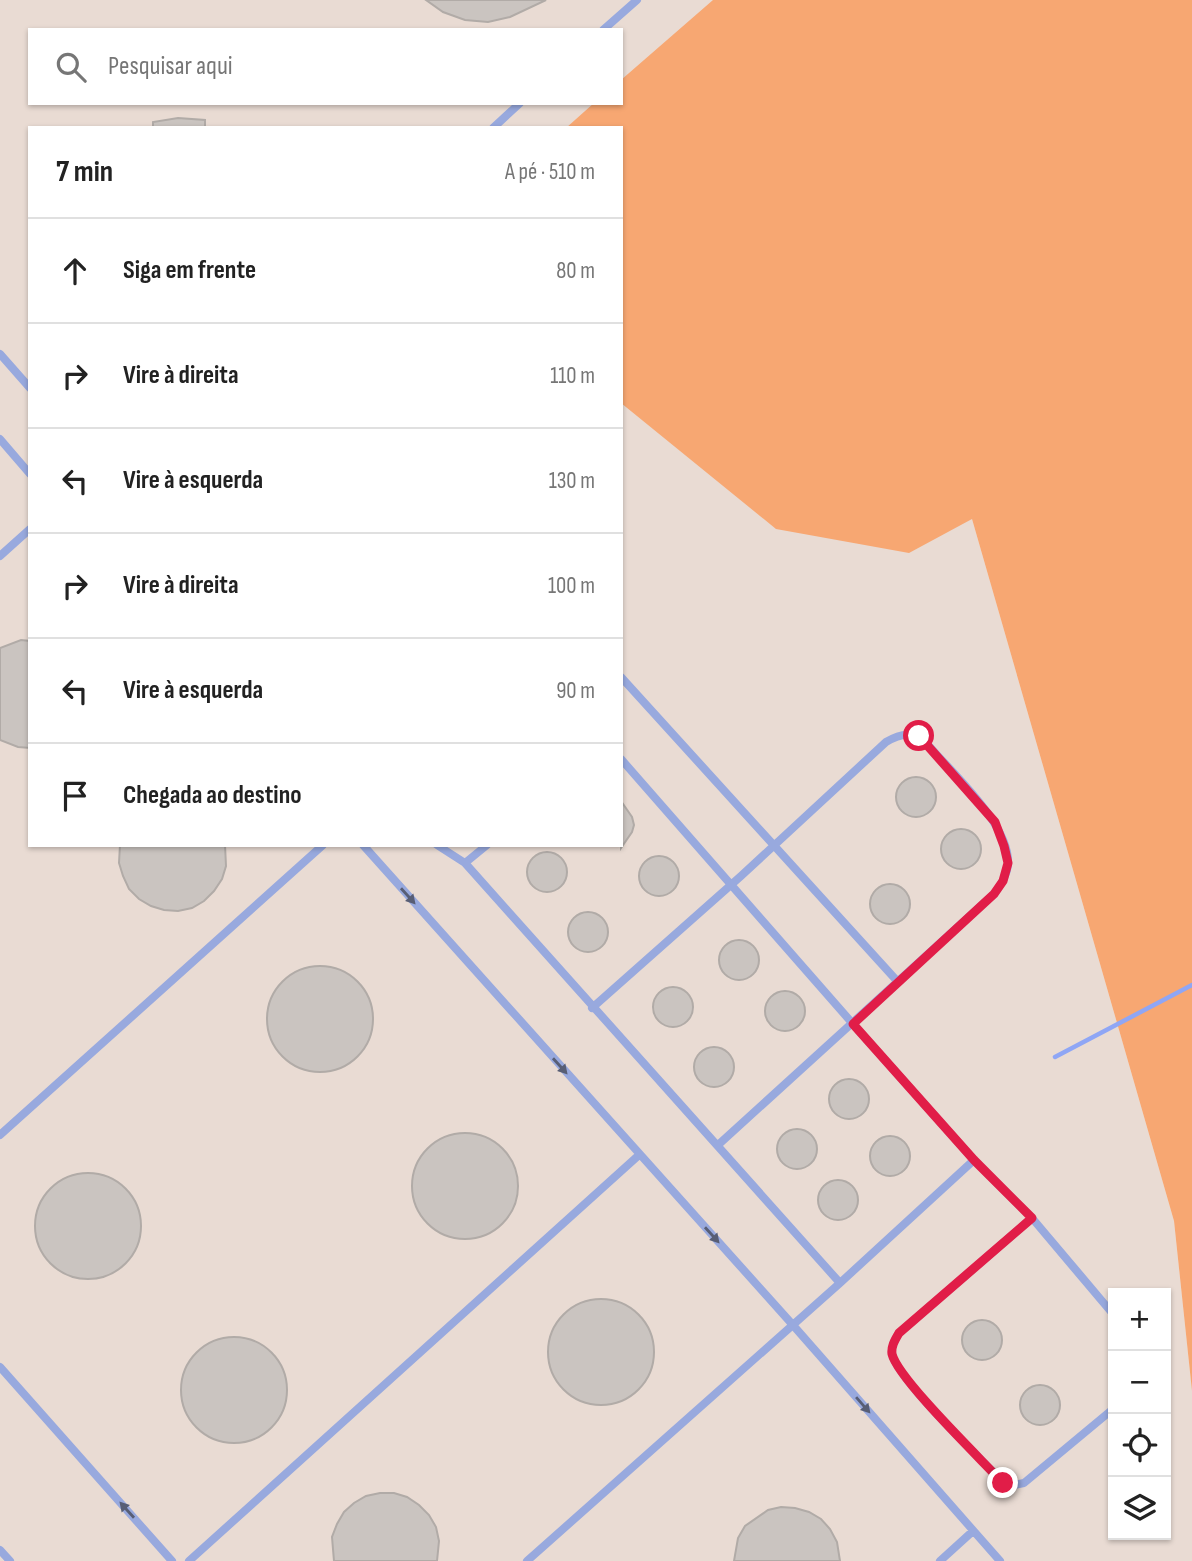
<!DOCTYPE html>
<html lang="pt">
<meta charset="utf-8">
<style>
:root{--surface:#fff;--page:#f6f6f6;--text:#222;--muted:#767676;--line:#e0e0e0}
body{margin:0;font-family:"Sofia Sans Condensed",sans-serif;background:var(--page);color:var(--text)}
.controls{position:absolute;right:21px;bottom:21px;display:grid;overflow:hidden;border-radius:0px;box-shadow:0 2px 5px #0004}
.controls button{width:63px;height:63px;display:grid;place-items:center;padding:0;border:0;border-bottom:2px solid var(--line);background:var(--surface);color:var(--text);font:35px sans-serif}
.stop{position:absolute;width:21px;height:21px;margin:-16px;border:5px solid #e11d48;border-radius:50%;background:#fff}
.stop.end{background:#e11d48;border-color:#fff;box-shadow:0 2px 7px #0008}
.list{margin:0;padding:0;list-style:none}
h2{display:flex;justify-content:space-between;align-items:center;height:91px;margin:0;padding:0 28px;font-size:30px}
h2 small{font-size:23px;font-weight:400;color:var(--muted)}
.list li{display:grid;grid-template-columns:46px 1fr auto;gap:21px;align-items:center;box-sizing:border-box;height:105px;padding:0 28px;border-top:2px solid var(--line)}
.list b{display:block;font-size:26px;white-space:nowrap}
.list em{font-size:23px;font-style:normal;color:var(--muted)}
.icon{flex:none;width:38px;height:38px;fill:none;stroke:currentColor;stroke-width:2;stroke-linecap:round;stroke-linejoin:round}
.map{position:relative;flex:none;width:1192px;height:1561px;overflow:hidden}
.search{position:absolute;background:var(--surface);box-shadow:0 2px 5px #0004;left:28px;top:28px;width:595px;height:77px;display:flex;align-items:center;gap:18px;box-sizing:border-box;padding:0 24px;border-radius:0px;color:var(--muted);font-size:26px}
.panel{position:absolute;background:var(--surface);box-shadow:0 2px 5px #0004;left:28px;top:126px;width:595px;height:721px;border-radius:0px}
.map>svg:first-child{display:block}
.built{fill:#e9dbd3;fill-rule:evenodd}
.green{fill:#f7a772}
.lines{fill:none;stroke-linecap:round;stroke-linejoin:round}
.stream{stroke:#8fa6f5;stroke-width:4.5}
.building{fill:#cac4c0;stroke:#b1aba7;stroke-width:2}
.lane{stroke:#98a9de;stroke-width:8}
.oneway{fill:#585e75}
.route{stroke:#e11d48;stroke-width:9}
</style>
<div class="map">
<svg width="1192" height="1561" viewBox="0 0 1192 1561">
<rect width="100%" height="100%" fill="#efe9e5"/>
<path class="built" d="M 0,0 L 1111,0 L 972,519 L 1174,1221 L 1192,1391 L 1192,1561 L 0,1561 ZM 30,30 L 621,30 L 621,103 L 30,103 ZM 30,128 L 621,128 L 621,845 L 30,845 ZM 1113,1293 L 1166,1293 L 1166,1535 L 1113,1535 Z"/>
<path class="green" d="M 713,0 L 1192,0 L 1192,1391 L 1174,1221 L 972,519 L 909,553 L 776,529 L 621,403 L 621,128 L 566,128 L 594,103 L 621,103 L 621,80 Z"/>
<g class="lines">
<path class="stream" d="M 1055,1057 L 1192,985"/>
</g>
<path class="building" d="M 426,0 L 546,0 L 510,17 L 488,22 L 465,20 L 443,12 Z
M 178,118 L 205,120 L 205,128 L 153,128 L 153,122 Z
M 21,640 L 30,641 L 30,748 L 18,747 L 0,740 L 0,648 Z
M896 797a20 20 0 1 1 40 0a20 20 0 1 1-40 0Z
M 621,801 L 632,817 L 634,825 L 632,832 L 621,848 Z
M941 849a20 20 0 1 1 40 0a20 20 0 1 1-40 0Z
M 120,845 L 225,845 L 226,866 L 222,879 L 214,891 L 204,901 L 192,908 L 178,911 L 164,910 L 151,906 L 139,899 L 129,889 L 123,876 L 119,863 Z
M527 872a20 20 0 1 1 40 0a20 20 0 1 1-40 0Z
M639 876a20 20 0 1 1 40 0a20 20 0 1 1-40 0Z
M870 904a20 20 0 1 1 40 0a20 20 0 1 1-40 0Z
M568 932a20 20 0 1 1 40 0a20 20 0 1 1-40 0Z
M719 960a20 20 0 1 1 40 0a20 20 0 1 1-40 0Z
M267 1019a53 53 0 1 1 106 0a53 53 0 1 1-106 0Z
M653 1007a20 20 0 1 1 40 0a20 20 0 1 1-40 0Z
M765 1011a20 20 0 1 1 40 0a20 20 0 1 1-40 0Z
M694 1067a20 20 0 1 1 40 0a20 20 0 1 1-40 0Z
M829 1099a20 20 0 1 1 40 0a20 20 0 1 1-40 0Z
M777 1149a20 20 0 1 1 40 0a20 20 0 1 1-40 0Z
M412 1186a53 53 0 1 1 106 0a53 53 0 1 1-106 0Z
M870 1156a20 20 0 1 1 40 0a20 20 0 1 1-40 0Z
M35 1226a53 53 0 1 1 106 0a53 53 0 1 1-106 0Z
M818 1200a20 20 0 1 1 40 0a20 20 0 1 1-40 0Z
M548 1352a53 53 0 1 1 106 0a53 53 0 1 1-106 0Z
M962 1340a20 20 0 1 1 40 0a20 20 0 1 1-40 0Z
M181 1390a53 53 0 1 1 106 0a53 53 0 1 1-106 0Z
M1020 1405a20 20 0 1 1 40 0a20 20 0 1 1-40 0Z
M 380,1493 L 394,1493 L 407,1497 L 419,1505 L 429,1515 L 436,1527 L 439,1541 L 437,1561 L 334,1561 L 332,1537 L 337,1524 L 344,1512 L 354,1503 L 366,1496 Z
M 781,1507 L 795,1508 L 809,1512 L 821,1519 L 830,1529 L 837,1542 L 840,1561 L 734,1561 L 738,1538 L 745,1526 L 768,1510 Z"/>
<g class="lines">
<path class="lane" d="M 603,30 L 637,0
M 493,128 L 520,103
M 0,354 L 30,388
M 0,439 L 30,474
M 0,556 L 30,529
M 621,677 L 898,982
M 621,759 L 853,1024 L 974,1160 L 1032,1218 L 1113,1314
M 363,845 L 792,1324 L 1000,1561
M 437,845 L 465,863
M 487,845 L 465,863 L 840,1283
M 592,1008 L 741,876 L 886,742 C 904,731 916,732 930,747 C 954,775 1011,826 1008,865 C 1007,876 1001,885 994,894 L 718,1145
M 0,1135 L 323,845
M 1032,1218 L 899,1333 C 895,1340 891,1346 892,1354 C 898,1380 981,1459 1004,1483 L 1014,1485 L 1024,1483 L 1113,1409
M 0,1367 L 172,1561
M 0,1550 L 10,1561
M 189,1561 L 639,1155
M 527,1561 L 840,1283 L 974,1160
M 940,1561 L 973,1531"/>
</g>
<defs><path id="oneway-solid" d="M-6-.8H1V-3.2L6.5 0L1 3.2V.8H-6Z" transform="scale(1.75)"/></defs>
<g class="oneway">
<use href="#oneway-solid" transform="translate(408 896) rotate(48)"/>
<use href="#oneway-solid" transform="translate(560 1066) rotate(48)"/>
<use href="#oneway-solid" transform="translate(712 1235) rotate(48)"/>
<use href="#oneway-solid" transform="translate(863 1405) rotate(49)"/>
<use href="#oneway-solid" transform="translate(127 1510) rotate(-132)"/>
</g>
<g class="lines">
<path class="route" d="M 919,736 L 995,822 L 1004,846 L 1008,863 L 1003,881 L 994,894 L 853,1024 L 974,1160 L 1032,1218 L 899,1333 C 895,1340 891,1346 892,1354 C 898,1379 981,1459 1003,1483"/>
</g>
</svg>
<div class="controls">
<button>+</button>
<button>−</button>
<button><svg class="icon" aria-label="locate" viewBox="0 0 24 24"><circle cx="12" cy="12" r="6"/><path d="M12 2v4M12 18v4M2 12h4M18 12h4"/></svg></button>
<button><svg class="icon" aria-label="layers" viewBox="0 0 24 24"><path d="M12 4l9 5-9 5-9-5zM3 14l9 5 9-5"/></svg></button>
</div>
<div class="stop" style="left:919px;top:736px"></div>
<div class="stop end" style="left:1003px;top:1483px"></div>
<div class="search"><svg class="icon" aria-label="search" viewBox="0 0 24 24"><circle cx="10" cy="10" r="6"/><path d="M15 15l6 6"/></svg>Pesquisar aqui</div>
<section class="panel">
<h2>7 min<small>A pé · 510 m</small></h2>
<ul class="list">
<li><svg class="icon" aria-label="ahead" viewBox="0 0 24 24"><path d="M12 20V5M6 11l6-6 6 6"/></svg><div><b>Siga em frente</b></div><em>80 m</em></li>
<li><svg class="icon" aria-label="right" viewBox="0 0 24 24"><path d="M7 20v-9h11M14 6l5 5-5 5"/></svg><div><b>Vire à direita</b></div><em>110 m</em></li>
<li><svg class="icon" aria-label="left" viewBox="0 0 24 24"><path d="M17 20v-9H6M10 6l-5 5 5 5"/></svg><div><b>Vire à esquerda</b></div><em>130 m</em></li>
<li><svg class="icon" aria-label="right" viewBox="0 0 24 24"><path d="M7 20v-9h11M14 6l5 5-5 5"/></svg><div><b>Vire à direita</b></div><em>100 m</em></li>
<li><svg class="icon" aria-label="left" viewBox="0 0 24 24"><path d="M17 20v-9H6M10 6l-5 5 5 5"/></svg><div><b>Vire à esquerda</b></div><em>90 m</em></li>
<li><svg class="icon" aria-label="arrive" viewBox="0 0 24 24"><path d="M6 21V4h12l-3 4 3 4H6"/></svg><div><b>Chegada ao destino</b></div></li>
</ul>
</section>
</div>
